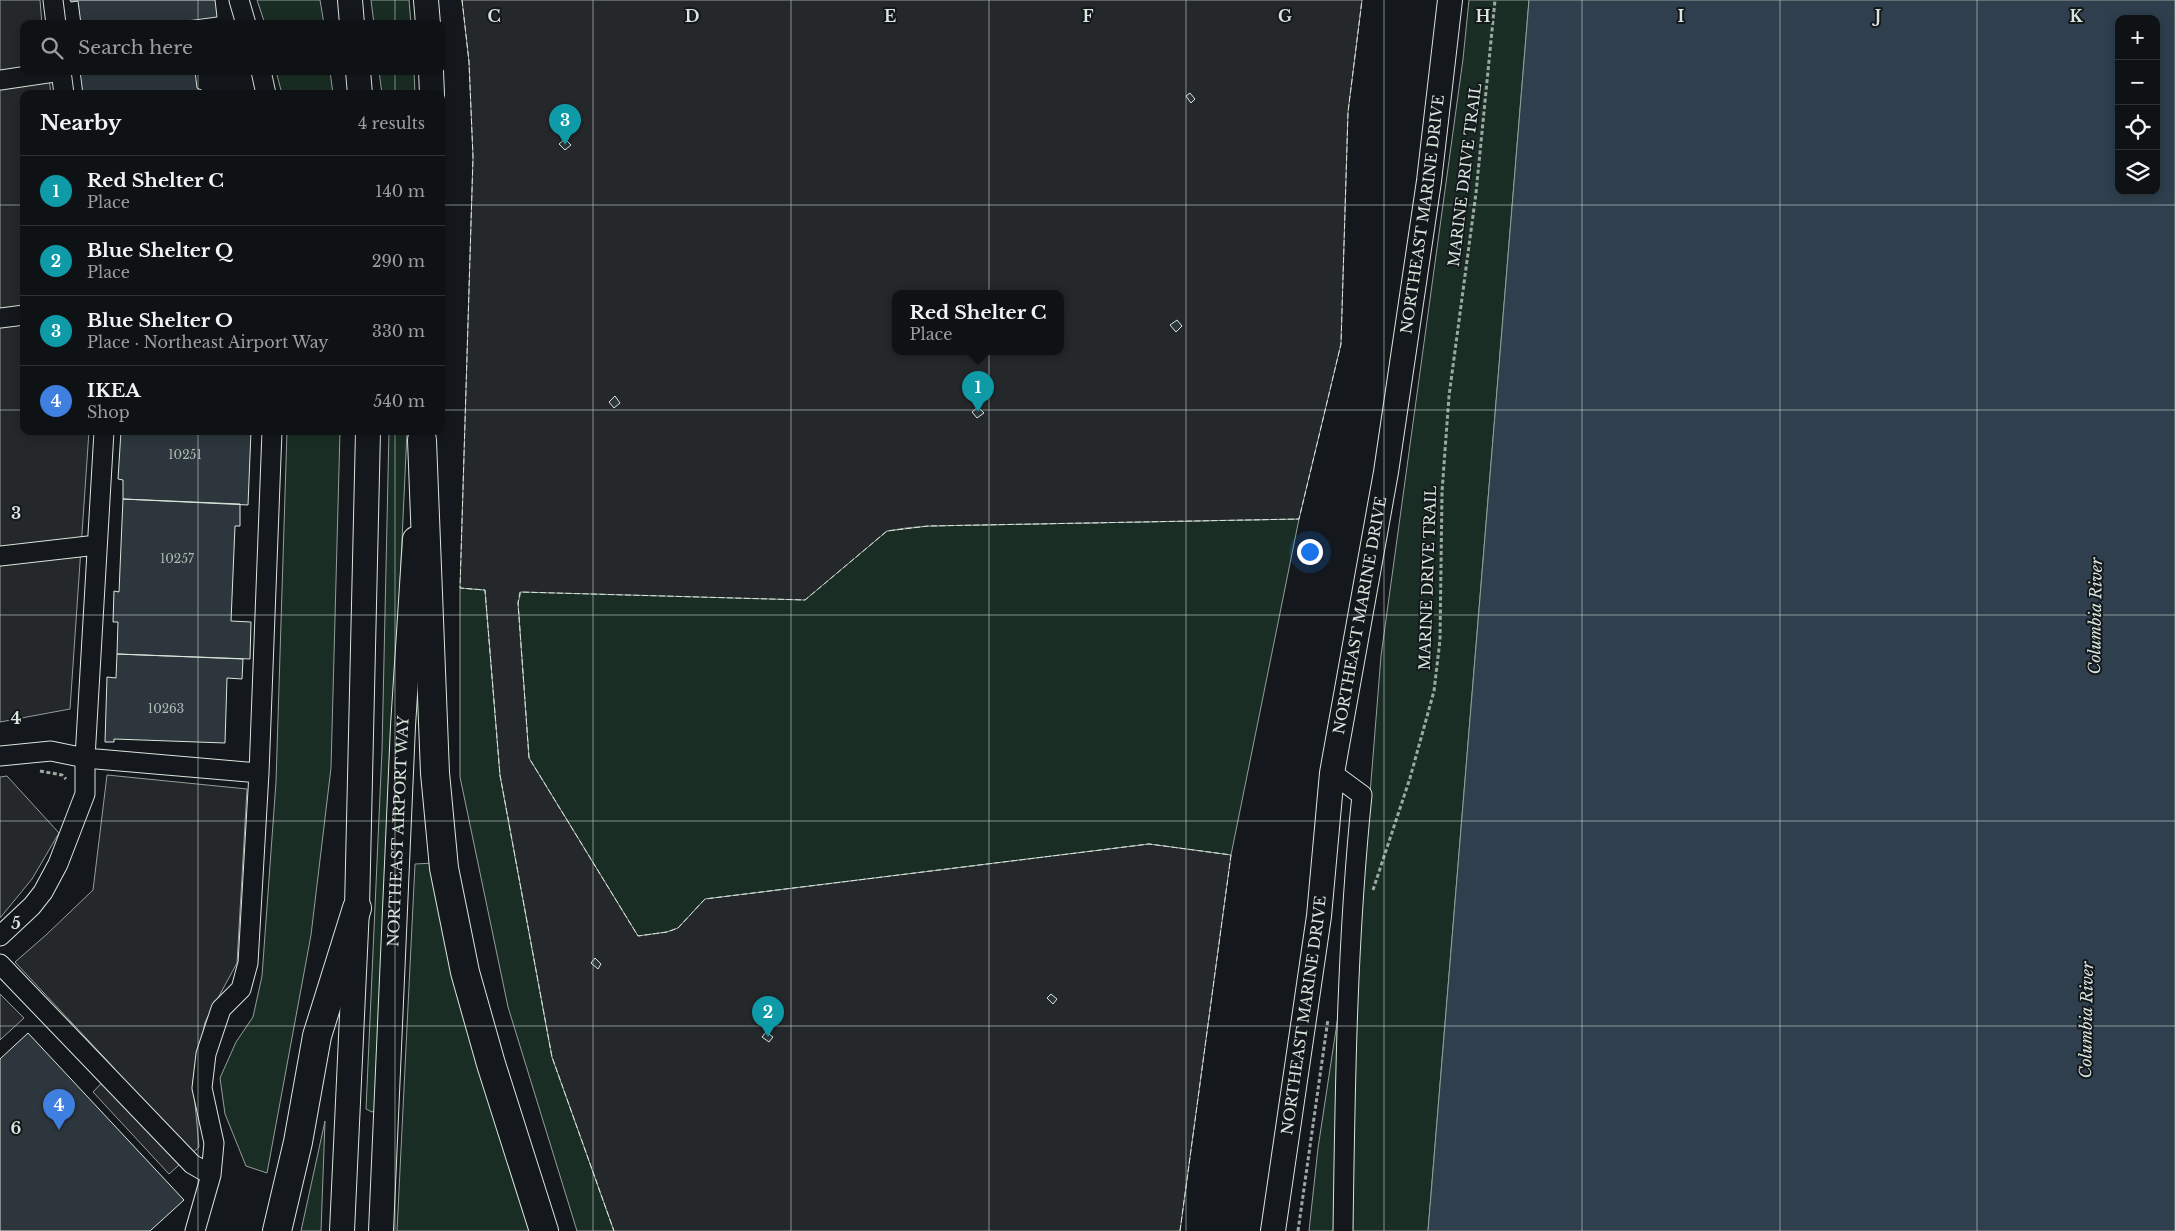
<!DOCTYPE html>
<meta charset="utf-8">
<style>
:root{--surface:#0f1215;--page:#1d2022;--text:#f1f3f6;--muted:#9b9ea0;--line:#2f3234;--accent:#1a73e8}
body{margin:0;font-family:"Libre Baskerville",serif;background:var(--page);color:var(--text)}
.controls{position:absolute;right:15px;top:15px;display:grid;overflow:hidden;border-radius:10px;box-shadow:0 2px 12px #0003}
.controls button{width:45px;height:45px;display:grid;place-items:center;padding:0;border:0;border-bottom:1px solid var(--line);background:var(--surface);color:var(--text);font:25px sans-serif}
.you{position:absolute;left:1309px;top:551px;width:18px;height:18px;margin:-12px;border:4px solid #fff;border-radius:50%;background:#1a73e8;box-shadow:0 0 0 8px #1a73e833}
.badge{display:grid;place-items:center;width:32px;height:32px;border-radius:50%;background:var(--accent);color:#fff;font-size:16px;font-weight:700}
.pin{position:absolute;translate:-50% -41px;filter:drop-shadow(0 1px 2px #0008)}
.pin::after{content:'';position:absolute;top:26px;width:18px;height:15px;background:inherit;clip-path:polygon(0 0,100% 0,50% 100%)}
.popup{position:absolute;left:892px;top:290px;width:172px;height:65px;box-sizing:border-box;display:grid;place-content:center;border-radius:10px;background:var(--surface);filter:drop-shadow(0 1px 4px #0005);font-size:16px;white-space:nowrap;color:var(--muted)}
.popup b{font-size:19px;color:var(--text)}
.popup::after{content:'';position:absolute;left:50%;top:100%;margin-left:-10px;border:10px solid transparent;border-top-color:var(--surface)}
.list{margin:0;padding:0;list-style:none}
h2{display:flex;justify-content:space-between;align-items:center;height:65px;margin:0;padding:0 20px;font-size:21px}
h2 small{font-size:16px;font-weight:400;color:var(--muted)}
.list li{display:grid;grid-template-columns:32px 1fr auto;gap:15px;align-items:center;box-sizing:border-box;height:70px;padding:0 20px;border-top:1px solid var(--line)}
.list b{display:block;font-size:19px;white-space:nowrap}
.list p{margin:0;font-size:16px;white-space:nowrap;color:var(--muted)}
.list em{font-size:16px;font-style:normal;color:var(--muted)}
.icon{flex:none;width:28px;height:28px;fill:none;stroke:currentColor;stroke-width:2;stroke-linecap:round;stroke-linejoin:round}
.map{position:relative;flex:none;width:2175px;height:1231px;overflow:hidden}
.search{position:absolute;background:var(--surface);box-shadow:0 2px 12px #0003;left:20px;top:20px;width:425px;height:55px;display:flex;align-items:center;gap:12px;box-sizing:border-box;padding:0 18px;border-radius:10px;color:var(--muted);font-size:19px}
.panel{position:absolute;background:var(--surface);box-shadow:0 2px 12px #0003;left:20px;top:90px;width:425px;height:345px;border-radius:10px}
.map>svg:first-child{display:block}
.green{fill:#1a2d24;stroke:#939e99}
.parking{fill:#24282b;stroke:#939e99;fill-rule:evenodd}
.water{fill:#2f3f4d;stroke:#939e99;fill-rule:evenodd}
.building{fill:#2c363c;stroke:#d8e6dc}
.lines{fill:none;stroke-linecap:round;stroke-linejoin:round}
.minor-casing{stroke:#d8e6dc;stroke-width:21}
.major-casing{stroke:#d8e6dc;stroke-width:26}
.highway-casing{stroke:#d8e6dc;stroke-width:30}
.path{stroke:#9da8a2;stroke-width:3;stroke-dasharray:4 2.5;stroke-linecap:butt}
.minor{stroke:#14181c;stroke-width:19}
.major{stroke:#14181c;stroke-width:24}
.highway{stroke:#14181c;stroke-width:28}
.fence{stroke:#d8e6dc;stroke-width:1;stroke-dasharray:6 2.5;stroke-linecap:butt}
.grid{fill:none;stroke:#d8e6dc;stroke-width:1;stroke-opacity:0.55}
.labels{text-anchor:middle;stroke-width:4;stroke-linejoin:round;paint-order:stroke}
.number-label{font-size:12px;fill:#adbab4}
.street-label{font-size:15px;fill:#d8e6dc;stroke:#14181c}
.water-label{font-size:16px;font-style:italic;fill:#d8e6dc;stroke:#14181c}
.grid-label{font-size:16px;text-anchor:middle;font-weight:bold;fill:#d8e6dc;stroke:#14181c;stroke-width:4;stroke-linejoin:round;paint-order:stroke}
</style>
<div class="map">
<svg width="2175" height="1231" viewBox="0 0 2175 1231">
<rect width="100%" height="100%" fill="#14181c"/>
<path class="green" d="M 257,0 L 320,0 L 324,24 L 265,24 Z
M 371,0 L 409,0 L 411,24 L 374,24 Z
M 1469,0 L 1529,0 L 1428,1231 L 1309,1231 L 1318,1148 L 1368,819 L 1381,656 L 1463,59 Z
M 276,71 L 330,71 L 333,94 L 282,94 Z
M 379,71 L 414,71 L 415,94 L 382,94 Z
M 287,431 L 340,431 L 331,768 L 311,935 L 267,1173 L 246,1166 L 225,1114 L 220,1078 L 236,1042 L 253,1017 L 262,976 L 276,782 Z
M 389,431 L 407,431 L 376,1110 L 372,1112 L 366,1109 L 382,750 Z
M 1299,519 L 1231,855 L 1149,844 L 705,899 L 678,928 L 667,932 L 638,936 L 529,758 L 518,603 L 520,592 L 872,543 L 887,531 L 928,526 Z
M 460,588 L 485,590 L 500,775 L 552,1057 L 614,1231 L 577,1231 L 508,1007 L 460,777 Z
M 434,863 L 439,898 L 471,1045 L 530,1231 L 397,1231 L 415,864 Z
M 325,1121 L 321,1231 L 301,1231 Z"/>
<path class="parking" d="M 0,0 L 40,0 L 42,24 L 24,24 L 24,71 L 48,71 L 51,94 L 24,94 L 24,431 L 89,431 L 70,709 L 0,722 Z
M 462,0 L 1362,0 L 1348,112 L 1341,344 L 1299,519 L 928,526 L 906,528 L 887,531 L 805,600 L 521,592 L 518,603 L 529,758 L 638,936 L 667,932 L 678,928 L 705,899 L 1149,844 L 1231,855 L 1180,1231 L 614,1231 L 552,1057 L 500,775 L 485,590 L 460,588 L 473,157 L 469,62 ZM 896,293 L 1060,293 L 1060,351 L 896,351 Z
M 107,775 L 247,789 L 237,963 L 205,1022 L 193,1081 L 199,1147 L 169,1174 L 93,1092 L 115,1069 L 15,962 L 46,935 L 93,890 Z
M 7,776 L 59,833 L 32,879 L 0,918 L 0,777 Z
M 0,994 L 24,1018 L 0,1040 Z"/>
<path class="water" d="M 1529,0 L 2175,0 L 2175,1231 L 1428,1231 ZM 2119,19 L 2156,19 L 2156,191 L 2119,191 Z"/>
<path class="building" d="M 70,0 L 215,0 L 217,17 L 164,24 L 81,24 L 78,1 L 71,2 Z
M 80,71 L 195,71 L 197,88 L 210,94 L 83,94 Z
M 1190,93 L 1195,99 L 1191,103 L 1186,96 Z
M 565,139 L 571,145 L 565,150 L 559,144 Z
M 1177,320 L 1182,326 L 1176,332 L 1170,325 Z
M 615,396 L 620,403 L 614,408 L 609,402 Z
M 978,407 L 984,413 L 977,418 L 972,412 Z
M 121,431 L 251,431 L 248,505 L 123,499 L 123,480 L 118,479 Z
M 123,499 L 240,504 L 240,526 L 235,526 L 231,621 L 251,622 L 250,659 L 117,654 L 118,622 L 113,622 L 114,591 L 119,592 Z
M 117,654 L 243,659 L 242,679 L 227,678 L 225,743 L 114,739 L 114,742 L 105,742 L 107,677 L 116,678 Z
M 595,958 L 601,964 L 598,969 L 591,963 Z
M 1051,994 L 1057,999 L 1053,1004 L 1047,998 Z
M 766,1032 L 773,1037 L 769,1042 L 762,1037 Z
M 28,1033 L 184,1200 L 150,1231 L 0,1231 L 0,1059 Z"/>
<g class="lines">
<g class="minor-casing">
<path id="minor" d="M 53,0 L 56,24
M 239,0 L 246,24
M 61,71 L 64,94
M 261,71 L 266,94
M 0,80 L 61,71
M 0,318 L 24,315
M 0,556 L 97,545
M 0,756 L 51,751 L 85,758 L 104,431
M 1332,773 L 1362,795 C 1347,939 1345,1086 1343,1231
M 0,936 L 32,906 L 43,892 L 58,864 L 85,794 L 85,758 L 259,773
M 0,964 L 192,1164 L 211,1175
M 195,1231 L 211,1175 L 214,1143 L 202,1088 L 206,1054 L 221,1009 L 241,989 L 248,963 L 259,773 L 272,431"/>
</g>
<g class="major-casing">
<g id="major">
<path d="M 350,0 L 352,24"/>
<path d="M 426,0 L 428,24"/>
<path d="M 358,71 L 360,94"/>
<path d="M 431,71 L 432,94"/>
<path d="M 342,1231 L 357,908 L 368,431"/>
<path id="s1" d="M 381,1231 L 403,726 L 415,539"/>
<path id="s2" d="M 1273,1231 L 1319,916 L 1332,773 L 1386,472 L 1429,181 L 1450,0"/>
</g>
</g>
<g class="highway-casing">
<path id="highway" d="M 422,440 L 435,773 L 444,868 L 465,972 L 491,1064 L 544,1231
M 277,1231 L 298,1142 L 317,1036 L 357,908"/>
</g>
<path class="path" d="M 40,771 L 62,775 L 66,779
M 1373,890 L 1410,778 L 1434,691 L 1440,640 L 1442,492 L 1449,396 L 1476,193 L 1495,0
M 1298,1231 L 1328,1019"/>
<use href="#minor" class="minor"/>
<use href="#major" class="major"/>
<use href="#highway" class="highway"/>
<path class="fence" d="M 462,0 L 469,62 L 473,157 L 460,588 L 485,590 L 500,775 L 552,1057 L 614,1231
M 1180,1231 L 1231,855 L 1149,844 L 705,899 L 678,928 L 667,932 L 638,936 L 529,758 L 518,603 L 520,592 L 805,600 L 887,531 L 928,526 L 1299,519 L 1341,344 L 1348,112 L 1362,0"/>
</g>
<path class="grid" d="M 198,0 L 198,24M 395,0 L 395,24M 593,0 L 593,1231M 791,0 L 791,1231M 989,0 L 989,1231M 1186,0 L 1186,1231M 1384,0 L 1384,1231M 1582,0 L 1582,1231M 1780,0 L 1780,1231M 1977,0 L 1977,1231M 198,71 L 198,94M 395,71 L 395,94M 0,205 L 24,205M 441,205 L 2175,205M 0,410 L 24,410M 441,410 L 2175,410M 198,431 L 198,1231M 395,431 L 395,1231M 0,615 L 2175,615M 0,821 L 2175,821M 0,1026 L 2175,1026"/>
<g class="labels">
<g class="number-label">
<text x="185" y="459">10251</text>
<text x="177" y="563">10257</text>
<text x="166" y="713">10263</text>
</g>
<g class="street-label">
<text transform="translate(1465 175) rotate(-83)" y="5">MARINE DRIVE TRAIL</text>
<text dy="5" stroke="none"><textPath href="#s2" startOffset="1028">NORTHEAST MARINE DRIVE</textPath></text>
<text transform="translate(1428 578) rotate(-88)" y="5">MARINE DRIVE TRAIL</text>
<text dy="5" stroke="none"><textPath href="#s2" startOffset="622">NORTHEAST MARINE DRIVE</textPath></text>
<text dy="5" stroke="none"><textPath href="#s1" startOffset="400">NORTHEAST AIRPORT WAY</textPath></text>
<text dy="5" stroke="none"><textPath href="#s2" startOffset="218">NORTHEAST MARINE DRIVE</textPath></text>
</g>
<g class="water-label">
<text transform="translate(2095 616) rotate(-89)" y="6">Columbia River</text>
<text transform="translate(2086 1020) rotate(-89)" y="6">Columbia River</text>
</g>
</g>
<g class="grid-label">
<text x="494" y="22">C</text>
<text x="692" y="22">D</text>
<text x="890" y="22">E</text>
<text x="1088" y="22">F</text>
<text x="1285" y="22">G</text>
<text x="1483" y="22">H</text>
<text x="1681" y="22">I</text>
<text x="1878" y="22">J</text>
<text x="2076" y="22">K</text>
<text x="16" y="519">3</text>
<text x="16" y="724">4</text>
<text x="16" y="929">5</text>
<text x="16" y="1134">6</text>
</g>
</svg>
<div class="controls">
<button>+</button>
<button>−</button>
<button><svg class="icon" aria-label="locate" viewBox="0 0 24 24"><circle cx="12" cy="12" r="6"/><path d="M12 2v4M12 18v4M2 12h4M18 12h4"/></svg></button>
<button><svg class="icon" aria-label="layers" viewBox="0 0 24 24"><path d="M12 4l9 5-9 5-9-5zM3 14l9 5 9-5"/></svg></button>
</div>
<div class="you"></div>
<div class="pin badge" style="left:978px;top:412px;background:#0f9aa8">1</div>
<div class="popup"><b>Red Shelter C</b>Place</div>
<div class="pin badge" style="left:768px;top:1037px;background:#0f9aa8">2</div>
<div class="pin badge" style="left:565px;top:145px;background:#0f9aa8">3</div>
<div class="pin badge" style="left:59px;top:1130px;background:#3f7fe0">4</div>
<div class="search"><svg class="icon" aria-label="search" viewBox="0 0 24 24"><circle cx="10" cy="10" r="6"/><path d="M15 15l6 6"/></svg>Search here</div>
<section class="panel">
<h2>Nearby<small>4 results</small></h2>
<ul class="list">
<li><span class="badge" style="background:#0f9aa8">1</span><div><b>Red Shelter C</b><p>Place</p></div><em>140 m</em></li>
<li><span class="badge" style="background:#0f9aa8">2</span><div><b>Blue Shelter Q</b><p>Place</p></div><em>290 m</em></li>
<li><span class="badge" style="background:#0f9aa8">3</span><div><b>Blue Shelter O</b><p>Place · Northeast Airport Way</p></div><em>330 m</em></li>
<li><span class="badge" style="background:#3f7fe0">4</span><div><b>IKEA</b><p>Shop</p></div><em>540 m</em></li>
</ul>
</section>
</div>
